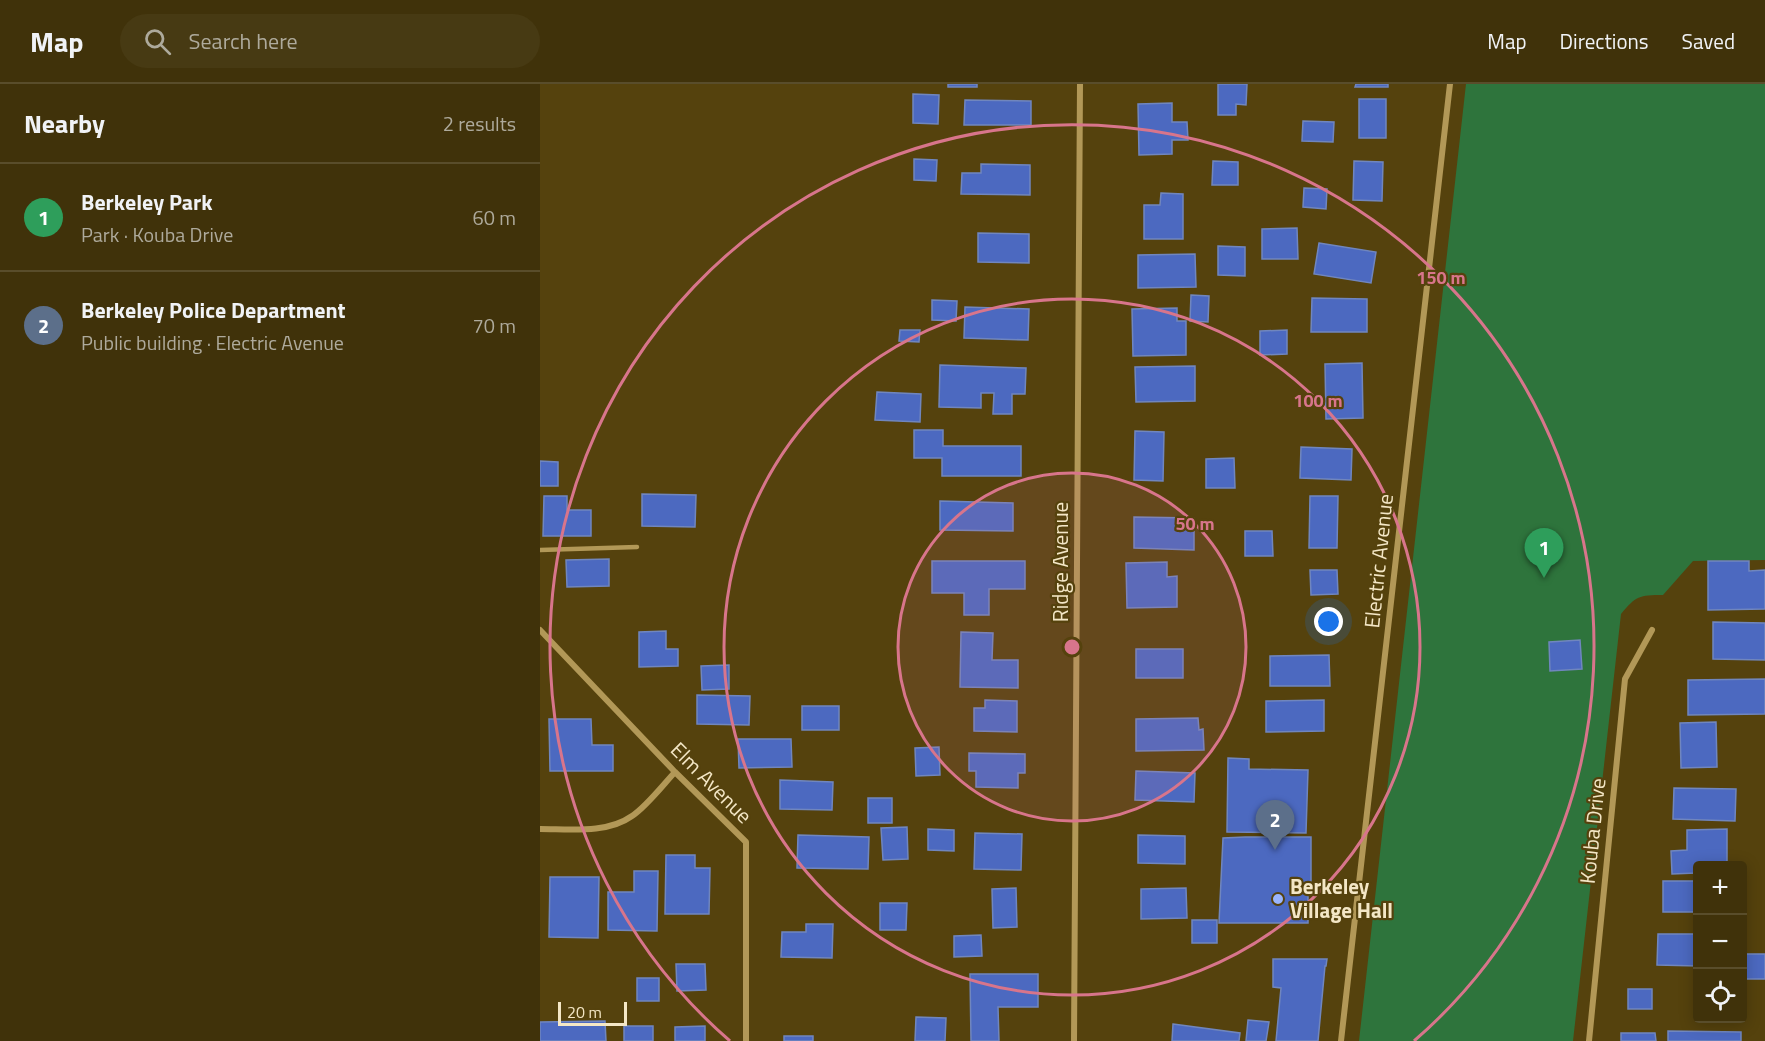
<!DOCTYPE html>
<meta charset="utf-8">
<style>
:root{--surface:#40320a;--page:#473a13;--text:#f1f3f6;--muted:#aeaa9c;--line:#594d2b;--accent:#9ab5fd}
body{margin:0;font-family:"Titillium Web",sans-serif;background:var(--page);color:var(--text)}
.controls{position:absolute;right:18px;bottom:18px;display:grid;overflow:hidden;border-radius:6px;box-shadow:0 3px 15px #0003}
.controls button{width:54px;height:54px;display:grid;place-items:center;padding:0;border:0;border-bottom:2px solid var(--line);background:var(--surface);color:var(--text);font:30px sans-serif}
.scale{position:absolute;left:18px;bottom:15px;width:69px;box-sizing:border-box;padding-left:6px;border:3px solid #f4e7c6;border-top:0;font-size:16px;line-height:21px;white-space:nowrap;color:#f4e7c6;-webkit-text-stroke:4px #55420d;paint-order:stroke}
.you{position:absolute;left:789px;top:538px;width:21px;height:21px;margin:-15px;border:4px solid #fff;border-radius:50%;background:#1a73e8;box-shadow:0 0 0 9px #1a73e833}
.badge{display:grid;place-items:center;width:39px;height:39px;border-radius:50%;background:var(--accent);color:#fff;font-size:20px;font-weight:700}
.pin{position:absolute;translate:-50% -50px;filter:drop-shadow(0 2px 3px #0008)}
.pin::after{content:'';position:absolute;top:32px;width:21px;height:18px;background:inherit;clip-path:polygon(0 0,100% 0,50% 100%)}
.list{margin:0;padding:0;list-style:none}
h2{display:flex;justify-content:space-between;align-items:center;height:78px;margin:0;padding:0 24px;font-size:26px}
h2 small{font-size:20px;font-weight:400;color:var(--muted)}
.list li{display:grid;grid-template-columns:39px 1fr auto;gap:18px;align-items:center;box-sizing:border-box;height:108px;padding:0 24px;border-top:2px solid var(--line)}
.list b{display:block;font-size:22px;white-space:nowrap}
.list p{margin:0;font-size:20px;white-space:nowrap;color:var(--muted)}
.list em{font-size:20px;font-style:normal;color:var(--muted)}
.icon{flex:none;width:33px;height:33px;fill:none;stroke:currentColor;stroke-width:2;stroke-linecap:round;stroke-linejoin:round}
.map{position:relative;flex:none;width:1225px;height:957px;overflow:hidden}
header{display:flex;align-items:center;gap:36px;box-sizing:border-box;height:84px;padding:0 30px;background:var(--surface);border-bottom:2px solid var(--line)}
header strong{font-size:28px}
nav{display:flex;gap:33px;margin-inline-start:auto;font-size:21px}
.search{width:420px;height:54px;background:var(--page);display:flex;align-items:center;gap:15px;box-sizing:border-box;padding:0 21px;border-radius:33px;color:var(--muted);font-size:22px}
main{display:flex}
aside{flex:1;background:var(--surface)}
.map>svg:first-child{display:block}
.green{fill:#2e743c}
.building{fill:#4c69c0;stroke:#7086be;stroke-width:1.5}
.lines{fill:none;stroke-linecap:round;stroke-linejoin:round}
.lane{stroke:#b29857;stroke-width:4.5}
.street{stroke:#b29857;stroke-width:6}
.ring{fill:none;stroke:#d8758b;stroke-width:3}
.poi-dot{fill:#9ab5fd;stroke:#55420d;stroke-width:2}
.labels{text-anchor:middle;stroke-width:4.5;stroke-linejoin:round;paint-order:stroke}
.street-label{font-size:21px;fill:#f4e7c6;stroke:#55420d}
.poi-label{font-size:21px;font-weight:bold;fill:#f4e7c6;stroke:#55420d;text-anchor:start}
.centre{fill:#d8758b;stroke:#55420d;stroke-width:3}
.ring-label{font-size:18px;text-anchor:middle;font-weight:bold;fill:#d8758b;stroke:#55420d;stroke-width:4.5;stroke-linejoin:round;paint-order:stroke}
</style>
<header>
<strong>Map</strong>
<div class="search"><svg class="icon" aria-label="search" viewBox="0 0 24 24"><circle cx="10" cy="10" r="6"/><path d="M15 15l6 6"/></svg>Search here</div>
<nav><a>Map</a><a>Directions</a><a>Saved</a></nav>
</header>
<main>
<aside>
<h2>Nearby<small>2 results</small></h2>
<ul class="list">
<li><span class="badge" style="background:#2e9e5b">1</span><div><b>Berkeley Park</b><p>Park · Kouba Drive</p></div><em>60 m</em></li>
<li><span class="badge" style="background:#5c6f8a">2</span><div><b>Berkeley Police Department</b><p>Public building · Electric Avenue</p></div><em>70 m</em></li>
</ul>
</aside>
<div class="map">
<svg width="1225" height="957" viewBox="0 0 1225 957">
<rect width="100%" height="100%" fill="#55420d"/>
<path class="green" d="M 926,0 L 1225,0 L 1225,476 L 1153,477 L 1123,511 C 1099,511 1096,512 1081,530 L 1033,957 L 819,957 Z"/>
<path class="building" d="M 408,0 L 437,0 L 437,3 L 408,3 Z
M 678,0 L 707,0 L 706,21 L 696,20 L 696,31 L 678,31 Z
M 816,0 L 848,0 L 848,3 L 815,3 Z
M 373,10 L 399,11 L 398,40 L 373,39 Z
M 819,15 L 846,15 L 846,54 L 819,54 Z
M 425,16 L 491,17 L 491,41 L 424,41 Z
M 632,19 L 632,38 L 647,38 L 648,56 L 632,56 L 632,70 L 599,71 L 598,20 Z
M 763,37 L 794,38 L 793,58 L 762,57 Z
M 374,75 L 397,76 L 396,97 L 374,96 Z
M 673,77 L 698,78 L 698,101 L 672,101 Z
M 814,77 L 843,78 L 842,117 L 813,116 Z
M 441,80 L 490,81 L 490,111 L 421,110 L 422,89 L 441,89 Z
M 764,104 L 787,105 L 786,125 L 763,123 Z
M 621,109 L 643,110 L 643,155 L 604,155 L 604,121 L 620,121 Z
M 757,144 L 758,175 L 722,175 L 722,145 Z
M 438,149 L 489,150 L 489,179 L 438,178 Z
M 779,159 L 836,168 L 831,199 L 774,190 Z
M 678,162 L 705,163 L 705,192 L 678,191 Z
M 655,170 L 656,203 L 598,204 L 598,171 Z
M 651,211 L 669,212 L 668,238 L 650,237 Z
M 772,214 L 827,215 L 827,248 L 771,248 Z
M 392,216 L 417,217 L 416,237 L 392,236 Z
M 425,223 L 489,225 L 488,256 L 424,254 Z
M 637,224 L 637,237 L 646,237 L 646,271 L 593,272 L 592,225 Z
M 360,246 L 380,246 L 379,258 L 359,257 Z
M 747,246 L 747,270 L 720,271 L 720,247 Z
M 822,279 L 823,334 L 786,335 L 785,280 Z
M 400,281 L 486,284 L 485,310 L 472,310 L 472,330 L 453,330 L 454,309 L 441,309 L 441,324 L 399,323 Z
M 655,282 L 655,317 L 596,318 L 595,283 Z
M 337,308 L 381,310 L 380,338 L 335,336 Z
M 374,346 L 403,346 L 403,362 L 481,362 L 481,392 L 402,392 L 402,374 L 374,374 Z
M 595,347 L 624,348 L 623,397 L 594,396 Z
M 761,363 L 812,365 L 811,396 L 760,394 Z
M 694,374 L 695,404 L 666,404 L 666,375 Z
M 0,377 L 18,378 L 18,402 L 0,402 Z
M 102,410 L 156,411 L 155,443 L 102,442 Z
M 4,412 L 27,412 L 27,426 L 51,426 L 51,452 L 3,452 Z
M 770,412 L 798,412 L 797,464 L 769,464 Z
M 400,417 L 473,419 L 473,447 L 400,446 Z
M 594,433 L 654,434 L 654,466 L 594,464 Z
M 705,447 L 732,447 L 733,472 L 705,472 Z
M 69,475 L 69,502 L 27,503 L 26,476 Z
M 392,477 L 485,477 L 485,505 L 449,505 L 449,531 L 424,531 L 424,509 L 392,509 Z
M 1168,477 L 1209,477 L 1209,487 L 1225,486 L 1225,525 L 1168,526 Z
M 627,478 L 627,493 L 637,492 L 637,523 L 587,524 L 586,479 Z
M 770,486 L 797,486 L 798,510 L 771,511 Z
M 1173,538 L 1225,539 L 1225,576 L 1173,575 Z
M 126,547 L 126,565 L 138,565 L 138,582 L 99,583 L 99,548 Z
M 421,548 L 453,549 L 452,576 L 478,576 L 478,604 L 420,603 Z
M 1040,556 L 1042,585 L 1010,587 L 1009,558 Z
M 596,565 L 643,565 L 643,594 L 596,594 Z
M 789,571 L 790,602 L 730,602 L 730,572 Z
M 189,581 L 189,605 L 162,606 L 161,582 Z
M 1225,595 L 1225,630 L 1148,631 L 1148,596 Z
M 157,611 L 210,612 L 209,641 L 157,640 Z
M 445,616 L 477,617 L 477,648 L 434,647 L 434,624 L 445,624 Z
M 784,616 L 784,647 L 726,648 L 726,617 Z
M 262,622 L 299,622 L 299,646 L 262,646 Z
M 658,634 L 659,646 L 663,645 L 664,666 L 596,667 L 596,635 Z
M 9,635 L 51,635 L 52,661 L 73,661 L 73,687 L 10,687 Z
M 1176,638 L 1177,683 L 1141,684 L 1140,639 Z
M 198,655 L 251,655 L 252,683 L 199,684 Z
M 399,663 L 400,691 L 376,692 L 375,664 Z
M 429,669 L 485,670 L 485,689 L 478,689 L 478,704 L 436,703 L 436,687 L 429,687 Z
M 688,674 L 709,675 L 709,685 L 768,686 L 766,749 L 687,748 Z
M 596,687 L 655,689 L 654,718 L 595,716 Z
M 240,696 L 293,698 L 292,726 L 240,725 Z
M 1134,704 L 1196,705 L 1195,737 L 1133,735 Z
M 328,714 L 352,714 L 352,739 L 328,739 Z
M 367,743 L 368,775 L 343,776 L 341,744 Z
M 388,745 L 414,746 L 414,767 L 388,766 Z
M 1187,745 L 1187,781 L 1158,782 L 1156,782 L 1156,789 L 1132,790 L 1131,767 L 1147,766 L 1147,746 Z
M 435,749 L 482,750 L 481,786 L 434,785 Z
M 258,751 L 329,753 L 328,785 L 257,784 Z
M 598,751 L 645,752 L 645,780 L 598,779 Z
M 705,753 L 771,753 L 771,798 L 768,798 L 768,839 L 679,839 L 683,754 Z
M 126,771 L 155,771 L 155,784 L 170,784 L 169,830 L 125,830 Z
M 94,787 L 118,787 L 117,847 L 68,846 L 68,808 L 94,808 Z
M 10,793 L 59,793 L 58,854 L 9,853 Z
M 1123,797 L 1158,797 L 1158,828 L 1123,828 Z
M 476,804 L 477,843 L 453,844 L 452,805 Z
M 646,804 L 647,834 L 601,835 L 601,805 Z
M 340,819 L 367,819 L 366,846 L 340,846 Z
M 652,836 L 677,836 L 677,859 L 652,859 Z
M 266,840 L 293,840 L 292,874 L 241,873 L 242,848 L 266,848 Z
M 1118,850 L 1158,850 L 1158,882 L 1117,881 Z
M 441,851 L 442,872 L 414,873 L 414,852 Z
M 1202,870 L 1225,870 L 1225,895 L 1202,895 Z
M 733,875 L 787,875 L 786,882 L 785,882 L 778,957 L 736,957 L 741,904 L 733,903 Z
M 136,880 L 165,880 L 166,906 L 137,907 Z
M 430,890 L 498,890 L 498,923 L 458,923 L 459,957 L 431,957 Z
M 97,894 L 119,894 L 119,917 L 97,917 Z
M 1088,905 L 1112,905 L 1112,925 L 1088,925 Z
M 376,933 L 406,934 L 405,957 L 375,957 Z
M 708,936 L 729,938 L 726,957 L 706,957 Z
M 65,937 L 66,957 L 0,957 L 0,938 Z
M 633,940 L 700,949 L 699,957 L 632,957 Z
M 84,942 L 113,942 L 113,957 L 84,957 Z
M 165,942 L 165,957 L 135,957 L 135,943 Z
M 1128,947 L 1201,948 L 1201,957 L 1128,957 Z
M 1081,949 L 1115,949 L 1116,957 L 1081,957 Z
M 244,952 L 273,952 L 273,957 L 244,957 Z"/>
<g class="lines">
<path class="lane" d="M 0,466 L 97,463"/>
<path class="street" d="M 0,546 L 135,688 L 206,758 L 206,957
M 0,745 C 29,745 67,750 92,732 C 106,723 123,701 135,688
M 534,957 L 540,0
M 801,957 L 910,0
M 1049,957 L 1085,595 L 1112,546"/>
</g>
<circle cx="532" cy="563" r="174" fill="#d8758b" fill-opacity=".12"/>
<g class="ring">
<circle cx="532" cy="563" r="174"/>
<circle cx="532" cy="563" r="348"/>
<path d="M190 957A522 522 0 1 1 874 957"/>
</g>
<circle class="poi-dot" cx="738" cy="815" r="6"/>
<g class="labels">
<g class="street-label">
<text transform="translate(839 477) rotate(-84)" y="7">Electric Avenue</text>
<text transform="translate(521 478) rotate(-90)" y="7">Ridge Avenue</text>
<text transform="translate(171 699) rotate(45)" y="7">Elm Avenue</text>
<text transform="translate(1053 747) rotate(-84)" y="7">Kouba Drive</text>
</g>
<g class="poi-label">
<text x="750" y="810">Berkeley<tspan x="750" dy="24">Village Hall</tspan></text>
</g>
</g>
<circle cx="532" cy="563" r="9" class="centre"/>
<g class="ring-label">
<text x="901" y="200">150 m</text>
<text x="778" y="323">100 m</text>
<text x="655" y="446">50 m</text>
</g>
</svg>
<div class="controls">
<button>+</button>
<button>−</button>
<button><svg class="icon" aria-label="locate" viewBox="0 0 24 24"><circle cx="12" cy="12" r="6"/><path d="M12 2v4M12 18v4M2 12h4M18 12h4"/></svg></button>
</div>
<div class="scale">20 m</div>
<div class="you"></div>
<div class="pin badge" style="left:1004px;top:494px;background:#2e9e5b">1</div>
<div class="pin badge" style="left:735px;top:766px;background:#5c6f8a">2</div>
</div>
</main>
